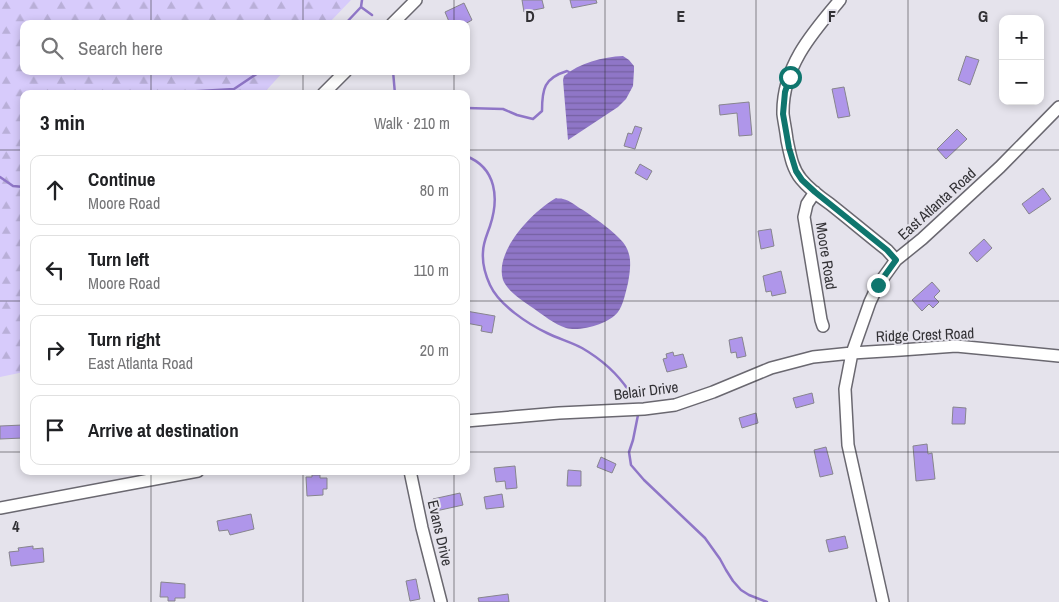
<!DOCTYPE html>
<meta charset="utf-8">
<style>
:root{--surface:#fff;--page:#f6f6f6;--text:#202124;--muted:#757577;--line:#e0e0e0}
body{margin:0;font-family:"Archivo Narrow",sans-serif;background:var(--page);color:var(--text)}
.controls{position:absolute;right:15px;top:15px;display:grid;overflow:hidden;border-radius:10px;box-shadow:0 2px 8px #0003}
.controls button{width:45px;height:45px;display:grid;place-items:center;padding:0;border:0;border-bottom:1px solid var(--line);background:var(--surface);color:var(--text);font:25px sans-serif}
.stop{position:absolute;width:15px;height:15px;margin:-11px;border:4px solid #0f766e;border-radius:50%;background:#fff}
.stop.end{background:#0f766e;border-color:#fff;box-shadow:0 1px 5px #0008}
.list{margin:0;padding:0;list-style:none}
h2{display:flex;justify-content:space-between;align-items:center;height:65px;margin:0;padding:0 20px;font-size:21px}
h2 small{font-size:16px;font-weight:400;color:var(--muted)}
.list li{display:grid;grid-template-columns:32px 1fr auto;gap:15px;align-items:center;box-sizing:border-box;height:70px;margin:0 10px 10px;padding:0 10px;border:1px solid var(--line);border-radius:10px}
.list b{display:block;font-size:19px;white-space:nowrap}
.list p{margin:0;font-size:16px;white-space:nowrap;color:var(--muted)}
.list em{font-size:16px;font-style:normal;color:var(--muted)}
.icon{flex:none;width:28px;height:28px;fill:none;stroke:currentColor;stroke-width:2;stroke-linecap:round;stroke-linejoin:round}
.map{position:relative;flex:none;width:1059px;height:602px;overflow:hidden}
.search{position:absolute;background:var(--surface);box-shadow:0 2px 8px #0003;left:20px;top:20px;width:450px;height:55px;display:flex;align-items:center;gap:12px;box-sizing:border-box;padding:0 18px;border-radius:10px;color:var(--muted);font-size:19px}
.panel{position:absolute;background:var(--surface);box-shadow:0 2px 8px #0003;left:20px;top:90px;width:450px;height:385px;border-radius:10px}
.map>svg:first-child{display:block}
.forest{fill:url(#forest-firs)}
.water{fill:url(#water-rules)}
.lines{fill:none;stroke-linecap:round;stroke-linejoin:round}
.stream{stroke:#8f76c7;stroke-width:2.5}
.building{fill:#af96ea;stroke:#87858d}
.minor-casing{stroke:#6a6870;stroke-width:14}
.minor{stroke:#fff;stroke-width:11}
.route{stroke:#0f766e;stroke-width:6}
.grid{fill:none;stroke:#323135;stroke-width:1;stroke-opacity:0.55}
.labels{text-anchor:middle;stroke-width:4;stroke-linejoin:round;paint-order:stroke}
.street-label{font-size:15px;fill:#323135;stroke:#e5e3ec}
.grid-label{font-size:16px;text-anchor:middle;font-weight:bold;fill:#323135;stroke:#e5e3ec;stroke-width:4;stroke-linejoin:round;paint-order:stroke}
</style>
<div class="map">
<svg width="1059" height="602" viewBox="0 0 1059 602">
<defs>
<pattern id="forest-firs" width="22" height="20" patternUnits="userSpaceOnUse" patternTransform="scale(1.25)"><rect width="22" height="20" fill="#d7cbfb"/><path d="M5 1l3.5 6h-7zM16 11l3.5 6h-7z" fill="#b9afd8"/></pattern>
<pattern id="water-rules" width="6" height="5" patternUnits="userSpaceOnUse" patternTransform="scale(1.25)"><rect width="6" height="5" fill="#8f76c7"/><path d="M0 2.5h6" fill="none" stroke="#7561a2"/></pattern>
</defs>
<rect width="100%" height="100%" fill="#e5e3ec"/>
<path class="forest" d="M 0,0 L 351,0 L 328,24 L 24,24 L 24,71 L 284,71 L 263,94 L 24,94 L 24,372 L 0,377 Z"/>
<path class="water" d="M 623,56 L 629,60 L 634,66 L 634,70 L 633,86 L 626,99 L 618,107 L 568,140 L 563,80 L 564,76 C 579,63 603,57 623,56 Z
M 556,198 C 558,199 561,198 563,199 C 570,200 577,207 583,210 C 596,219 608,227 619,238 C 633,251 631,266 628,283 C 626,291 623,306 618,312 C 609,324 580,332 566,328 C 554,324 543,315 533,308 C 523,301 508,292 503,280 C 494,251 533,211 556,198 Z"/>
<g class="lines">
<path class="stream" d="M 361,7 L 372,15
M 345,24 L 361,7 L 362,0
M 393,71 L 395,94
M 148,94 L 234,89 L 261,71
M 466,108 L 503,109 L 517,115 L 533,119 L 542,111 C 542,89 544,78 567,71 L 569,72
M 466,156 C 497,168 499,199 490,226 C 487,235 483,243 483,252 C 482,264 485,274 490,285 C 499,305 528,324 547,333 C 559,339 571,342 582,348 C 601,359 617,373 629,391
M 0,177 L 13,186 L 24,187
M 638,415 L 633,440 L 629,452 L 631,465 L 644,480 L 705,538 L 720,559 L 726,570 L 733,581 L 741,590 L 749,595 L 767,602"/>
</g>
<path class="building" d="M 522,0 L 542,0 L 544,8 L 524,12 Z
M 570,0 L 596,0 L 597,3 L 572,8 Z
M 464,3 L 472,20 L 465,24 L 450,24 L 445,12 Z
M 966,56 L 979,60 L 970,85 L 958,80 Z
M 844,87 L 850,116 L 838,118 L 832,89 Z
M 749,102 L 752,135 L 739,136 L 737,113 L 720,115 L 719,105 Z
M 635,126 L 642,128 L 635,149 L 624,146 L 628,133 L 632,134 Z
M 957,129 L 967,139 L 946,159 L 937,149 Z
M 640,164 L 652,171 L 647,180 L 635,173 Z
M 1043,188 L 1051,199 L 1029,214 L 1022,204 Z
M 771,229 L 774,246 L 761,249 L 758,231 Z
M 984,239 L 992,248 L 977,262 L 969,253 Z
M 781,271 L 786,293 L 772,296 L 771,291 L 766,292 L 763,276 Z
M 932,282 L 940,291 L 934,297 L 939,302 L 933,308 L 929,304 L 922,311 L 912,300 Z
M 466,311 L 495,316 L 492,333 L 481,331 L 482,326 L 466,323 Z
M 742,337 L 746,356 L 737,358 L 736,352 L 731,353 L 729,340 Z
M 673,352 L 674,356 L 683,354 L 687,367 L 667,372 L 663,359 L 667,358 L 666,354 Z
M 812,393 L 814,403 L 796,408 L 793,398 Z
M 953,407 L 966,408 L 965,424 L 952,424 Z
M 756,413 L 758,423 L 742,428 L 739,418 Z
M 23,425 L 23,438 L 0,439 L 0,426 Z
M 927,444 L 928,454 L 932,453 L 935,479 L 916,481 L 913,446 Z
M 826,447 L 833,474 L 820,477 L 814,450 Z
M 601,457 L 616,464 L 612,473 L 597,467 Z
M 515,466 L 517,488 L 506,489 L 505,481 L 496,482 L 494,468 Z
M 568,470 L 581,471 L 581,486 L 567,486 Z
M 312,475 L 320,475 L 320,478 L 327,478 L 327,489 L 323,489 L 323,495 L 307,496 L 306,477 L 312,477 Z
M 460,493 L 463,505 L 436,511 L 433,499 Z
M 502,494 L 504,507 L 486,509 L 484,497 Z
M 251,514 L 254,529 L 230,535 L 228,530 L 219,531 L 217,521 Z
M 845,536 L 848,548 L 829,552 L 826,540 Z
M 33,546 L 33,549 L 43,548 L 44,562 L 11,566 L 9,552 L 19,551 L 18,548 Z
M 416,579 L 420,599 L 410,601 L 406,581 Z
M 161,582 L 185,584 L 185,598 L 175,598 L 175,601 L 168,601 L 168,597 L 160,597 Z
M 508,594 L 509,602 L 479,602 L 478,598 Z"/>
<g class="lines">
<g class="minor-casing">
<path id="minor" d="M 840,0 C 812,33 782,67 783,114 C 784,122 786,131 787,140 C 790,154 792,168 801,179 C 809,189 820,197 830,204 C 849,219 868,235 887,250 L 896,260
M 392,24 L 416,0
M 323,94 L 346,71
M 815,192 L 807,204 L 804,217 L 821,320 L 823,326
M 466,421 L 559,413 L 644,409 L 675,405 L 713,392 L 771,368 L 813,357 L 852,353 L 901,350 L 956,346 L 1059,356
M 410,471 L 422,528 L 441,602
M 0,508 L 198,471
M 883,602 L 848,445 L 845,389 L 852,353 L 870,302 L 878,285 L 896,260 L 922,239 L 1000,167 L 1059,107"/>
</g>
<use href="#minor" class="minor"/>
</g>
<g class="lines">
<path class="route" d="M 790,77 L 785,92 L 783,114 L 789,148 L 796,171 L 802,180 L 815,192 L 887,250 L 896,260 L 878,285"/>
</g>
<path class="grid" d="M 151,0 L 151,24M 303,0 L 303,24M 454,0 L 454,24M 605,0 L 605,602M 756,0 L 756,602M 908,0 L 908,602M 151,71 L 151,94M 303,71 L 303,94M 454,71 L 454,94M 0,150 L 24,150M 466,150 L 1059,150M 0,301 L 24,301M 466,301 L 1059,301M 0,452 L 24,452M 466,452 L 1059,452M 151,471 L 151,602M 303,471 L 303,602M 454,471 L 454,602"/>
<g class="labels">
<g class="street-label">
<text transform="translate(937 204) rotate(-42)" y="5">East Atlanta Road</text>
<text transform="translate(826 256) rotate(81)" y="5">Moore Road</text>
<text transform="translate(925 335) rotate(-2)" y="5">Ridge Crest Road</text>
<text transform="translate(646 391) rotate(-7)" y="5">Belair Drive</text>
<text transform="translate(440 533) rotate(77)" y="5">Evans Drive</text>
</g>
</g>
<g class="grid-label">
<text x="530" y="22">D</text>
<text x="681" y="22">E</text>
<text x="832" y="22">F</text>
<text x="983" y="22">G</text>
<text x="16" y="532">4</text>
</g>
</svg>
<div class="controls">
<button>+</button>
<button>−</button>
</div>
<div class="stop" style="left:790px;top:77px"></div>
<div class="stop end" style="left:878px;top:285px"></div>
<div class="search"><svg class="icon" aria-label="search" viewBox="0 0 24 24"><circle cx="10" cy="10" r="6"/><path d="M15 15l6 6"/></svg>Search here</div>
<section class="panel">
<h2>3 min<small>Walk · 210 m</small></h2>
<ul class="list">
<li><svg class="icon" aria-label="ahead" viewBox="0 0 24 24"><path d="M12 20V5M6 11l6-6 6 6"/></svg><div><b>Continue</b><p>Moore Road</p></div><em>80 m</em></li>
<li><svg class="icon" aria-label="left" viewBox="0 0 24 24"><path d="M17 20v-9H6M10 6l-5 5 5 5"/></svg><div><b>Turn left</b><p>Moore Road</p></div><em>110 m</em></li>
<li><svg class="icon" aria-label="right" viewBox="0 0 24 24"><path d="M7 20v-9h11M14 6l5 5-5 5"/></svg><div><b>Turn right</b><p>East Atlanta Road</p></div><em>20 m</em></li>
<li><svg class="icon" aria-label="arrive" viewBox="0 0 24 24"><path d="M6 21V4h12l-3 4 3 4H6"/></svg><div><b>Arrive at destination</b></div></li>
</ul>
</section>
</div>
